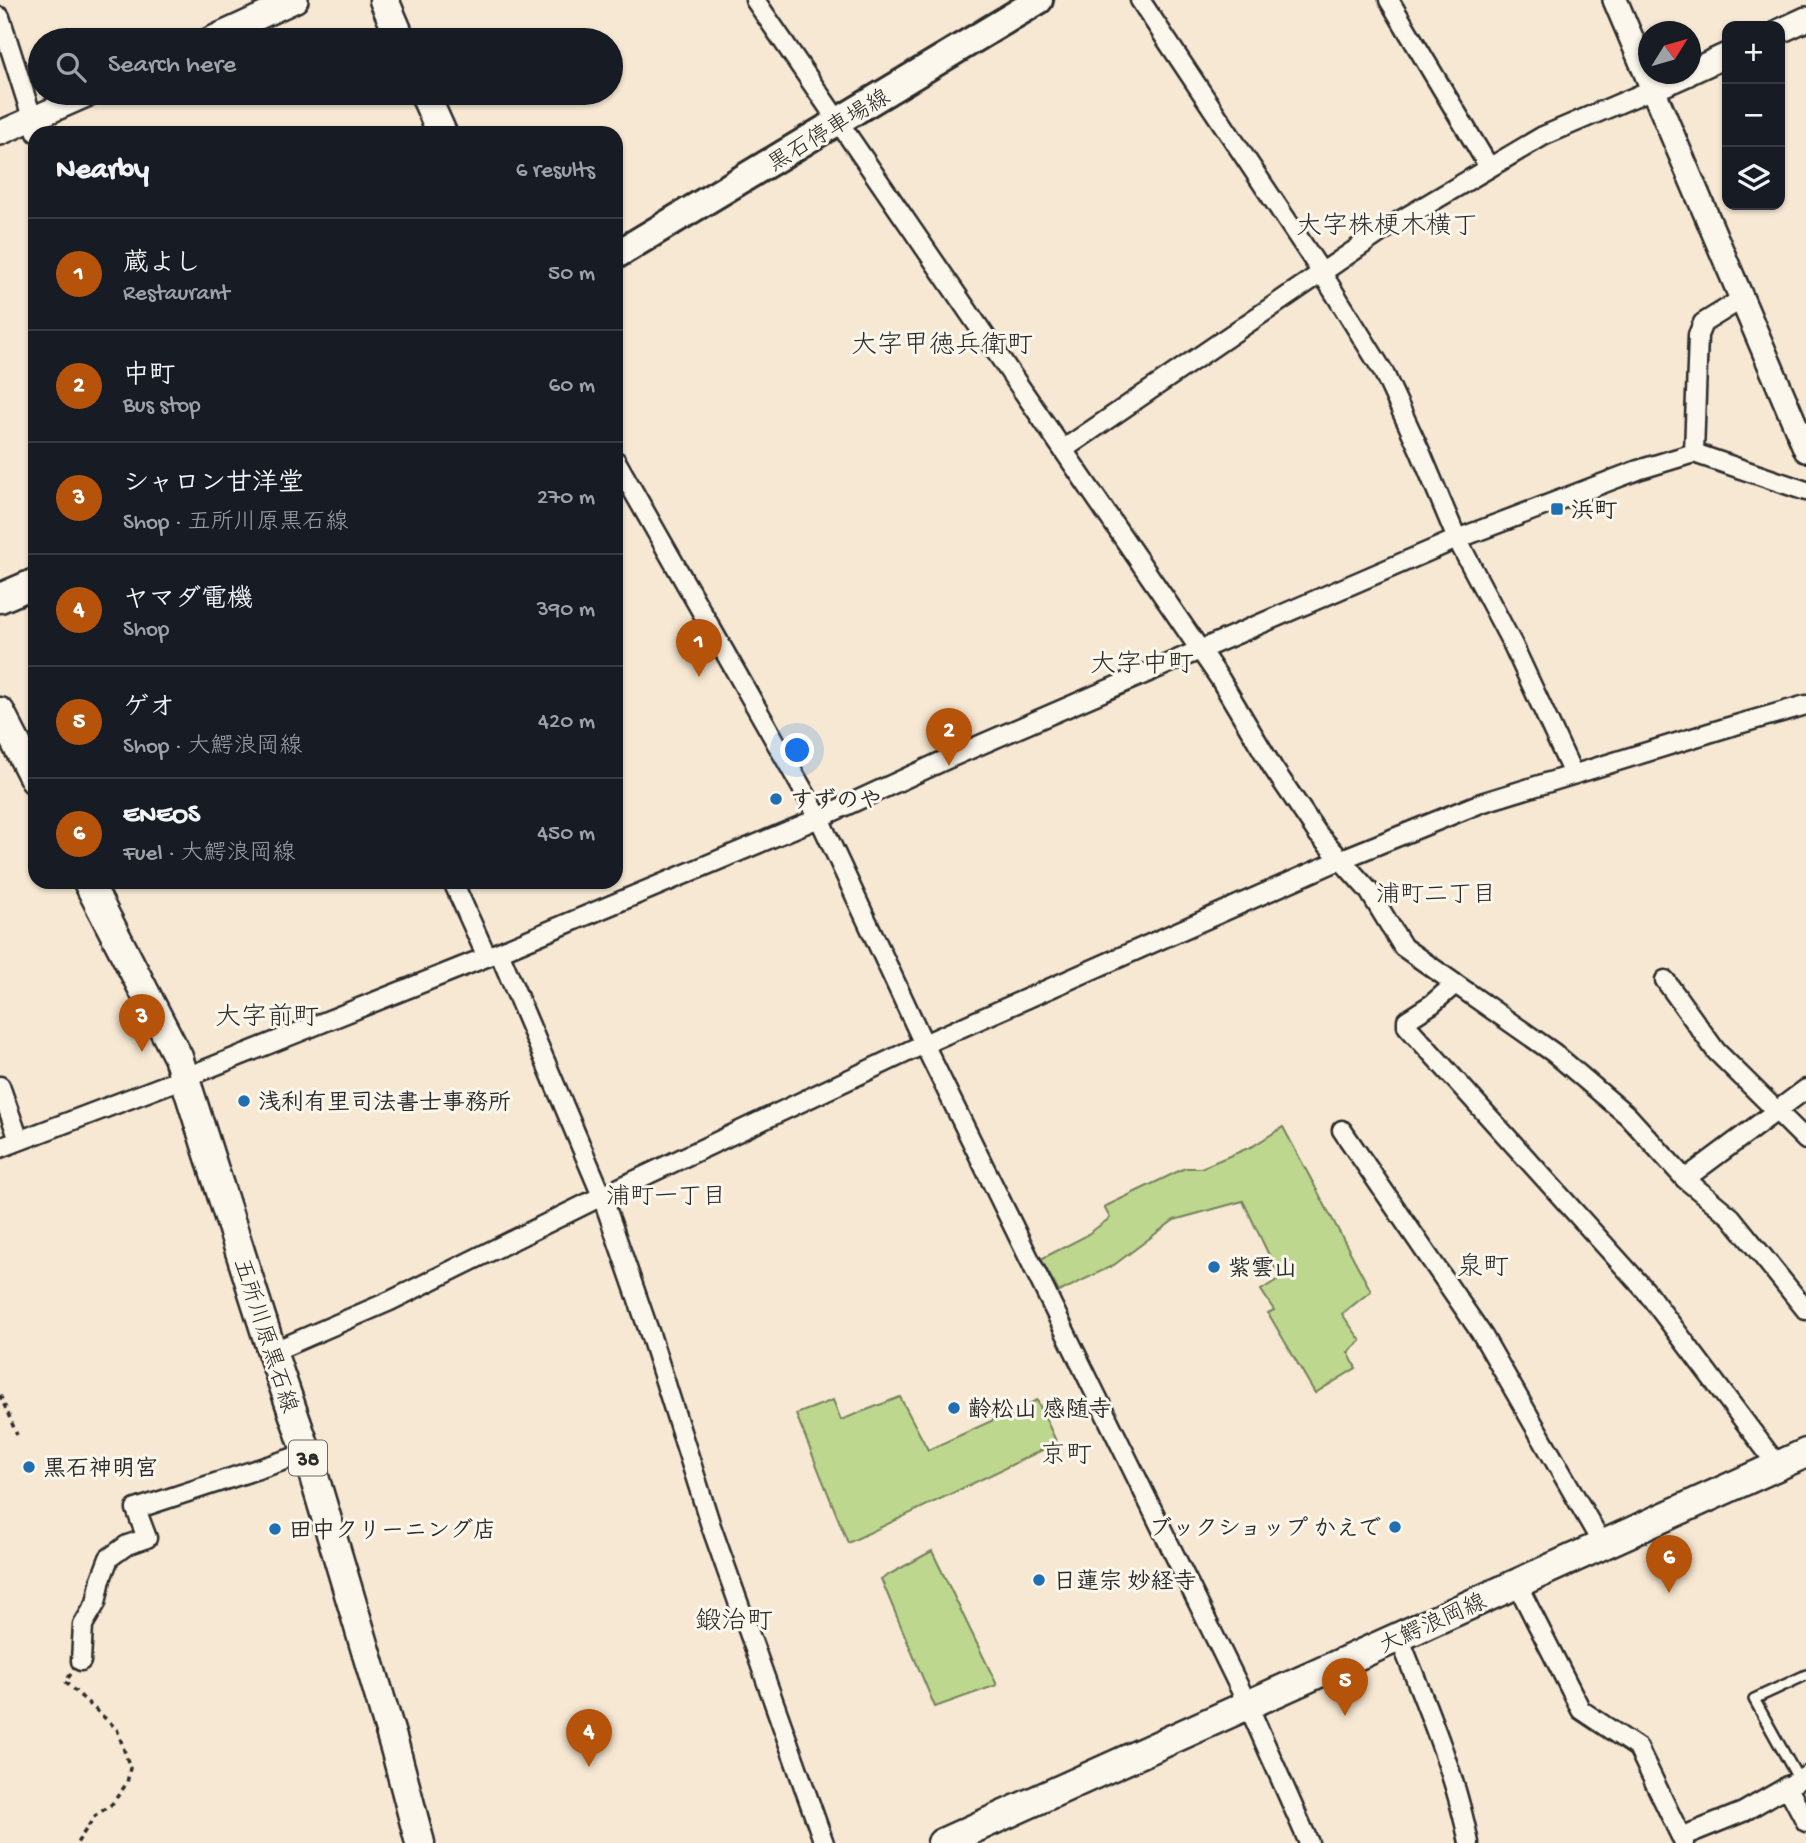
<!DOCTYPE html>
<meta charset="utf-8">
<style>
:root{--surface:#171b24;--page:#242831;--text:#f1f3f6;--muted:#9ea1a6;--line:#363941;--accent:#b45309}
body{margin:0;font-family:"Gochi Hand","Klee One",sans-serif;background:var(--page);color:var(--text)}
.controls{position:absolute;right:21px;top:21px;display:grid;overflow:hidden;border-radius:14px;box-shadow:0 2px 5px #0004}
.controls button{width:63px;height:63px;display:grid;place-items:center;padding:0;border:0;border-bottom:2px solid var(--line);background:var(--surface);color:var(--text);font:35px sans-serif}
.compass{position:absolute;left:1638px;top:21px;width:63px;height:63px;border-radius:50%;background:var(--surface);box-shadow:0 2px 5px #0004;rotate:53deg}
.you{position:absolute;left:798px;top:751px;width:24px;height:24px;margin:-18px;border:5px solid #fff;border-radius:50%;background:#1a73e8;box-shadow:0 0 0 10px #1a73e833}
.badge{display:grid;place-items:center;width:46px;height:46px;border-radius:50%;background:var(--accent);color:#fff;font-size:23px;font-weight:700}
.pin{position:absolute;translate:-50% -58px;filter:drop-shadow(0 2px 4px #0008)}
.pin::after{content:'';position:absolute;top:37px;width:24px;height:21px;background:inherit;clip-path:polygon(0 0,100% 0,50% 100%)}
.list{margin:0;padding:0;list-style:none}
h2{display:flex;justify-content:space-between;align-items:center;height:91px;margin:0;padding:0 28px;font-size:30px}
h2 small{font-size:23px;font-weight:400;color:var(--muted)}
.list li{display:grid;grid-template-columns:46px 1fr auto;gap:21px;align-items:center;box-sizing:border-box;height:112px;padding:0 28px;border-top:2px solid var(--line)}
.list b{display:block;font-size:26px;white-space:nowrap}
.list p{margin:0;font-size:23px;white-space:nowrap;color:var(--muted)}
.list em{font-size:23px;font-style:normal;color:var(--muted)}
.icon{flex:none;width:38px;height:38px;fill:none;stroke:currentColor;stroke-width:2;stroke-linecap:round;stroke-linejoin:round}
.map{position:relative;flex:none;width:1806px;height:1843px;overflow:hidden}
.search{position:absolute;background:var(--surface);box-shadow:0 2px 5px #0004;left:28px;top:28px;width:595px;height:77px;display:flex;align-items:center;gap:18px;box-sizing:border-box;padding:0 24px;border-radius:38px;color:var(--muted);font-size:26px}
.panel{position:absolute;background:var(--surface);box-shadow:0 2px 5px #0004;left:28px;top:126px;width:595px;height:763px;border-radius:21px}
.map>svg:first-child{display:block}
.green{fill:#bed78e;stroke:#74815c;stroke-width:2}
.lines{fill:none;stroke-linecap:round;stroke-linejoin:round}
.service-casing{stroke:#2b2b2b;stroke-width:14}
.minor-casing{stroke:#2b2b2b;stroke-width:23}
.tertiary-casing{stroke:#2b2b2b;stroke-width:28}
.secondary-casing{stroke:#2b2b2b;stroke-width:32}
.primary-casing{stroke:#2b2b2b;stroke-width:33}
.path{stroke:#2b2b2b;stroke-width:3.5;stroke-dasharray:5 5;stroke-linecap:butt}
.service{stroke:#fbf7ec;stroke-width:9}
.minor{stroke:#fbf7ec;stroke-width:18}
.tertiary{stroke:#fbf7ec;stroke-width:23}
.secondary{stroke:#fbf7ec;stroke-width:26}
.primary{stroke:#fbf7ec;stroke-width:28}
.poi-dot{fill:#1f6fb2;stroke:#fbf7ec;stroke-width:2.5}
.labels{text-anchor:middle;stroke-width:6;stroke-linejoin:round;paint-order:stroke}
.shield{fill:#fbf7ec;stroke:#696865;stroke-width:2}
.shield-label{font-size:21px;font-weight:bold;fill:#2b2b2b}
.street-label{font-size:23px;fill:#2b2b2b;stroke:#fbf7ec}
.poi-label{font-size:23px;font-weight:bold;fill:#2b2b2b;stroke:#fbf7ec;text-anchor:start}
.neighbourhood-label{font-size:24px;fill:#2b2b2b;stroke:#fbf7ec}
.quarter-label{font-size:26px;fill:#2b2b2b;stroke:#fbf7ec}
</style>
<div class="map">
<svg width="1806" height="1843" viewBox="0 0 1806 1843">
<rect width="100%" height="100%" fill="#f6e8d3"/>
<filter id="ink" filterUnits="userSpaceOnUse"><feTurbulence type="fractalNoise" baseFrequency=".0143" numOctaves="2"/><feDisplacementMap in="SourceGraphic" scale="14" xChannelSelector="R" yChannelSelector="G"/><feConvolveMatrix kernelMatrix="1 2 1 2 8 2 1 2 1" color-interpolation-filters="sRGB"/></filter>
<g filter="url(#ink)">
<path class="green" d="M 1283,1127 L 1371,1291 L 1342,1314 L 1361,1341 L 1348,1352 L 1356,1368 L 1315,1393 L 1268,1313 L 1274,1310 L 1261,1290 L 1280,1278 L 1243,1201 L 1174,1220 L 1114,1265 L 1059,1292 L 1041,1259 L 1084,1237 L 1110,1218 L 1104,1207 L 1185,1168 L 1201,1168 L 1253,1146 Z
M 900,1397 L 928,1450 L 1037,1400 L 1057,1443 L 848,1543 L 796,1414 L 833,1400 L 841,1420 Z
M 932,1551 L 997,1685 L 935,1707 L 881,1579 Z"/>
<g class="lines">
<g class="service-casing">
<path id="service" d="M 1799,1780 L 1754,1699 L 1806,1675"/>
</g>
<g class="minor-casing">
<path id="minor" d="M 755,0 L 1220,679 L 1273,768 L 1318,834 L 1369,891 L 1403,947 L 1554,1053 L 1628,1116 L 1685,1179 L 1731,1217 L 1806,1310
M 1140,0 L 1322,273 L 1383,371 L 1420,451 L 1457,539 L 1513,645 L 1573,774
M 1389,0 L 1489,167
M 0,17 L 37,133
M 1064,449 L 1384,230 L 1543,136 L 1653,89
M 1694,453 L 1698,335 L 1703,323 L 1742,299
M 616,461 L 819,818 L 924,1044 L 1248,1705 L 1309,1843
M 453,882 L 487,957
M 499,952 L 602,1196 L 651,1337 L 711,1526 L 824,1843
M 1665,980 L 1716,1051 L 1806,1140
M 1455,984 L 1432,1004 L 1407,1020 L 1407,1026 L 1646,1291 L 1778,1466
M 0,1086 L 19,1140
M 1342,1130 L 1483,1336 L 1603,1545
M 0,1148 L 184,1078 L 499,952 L 819,818 L 945,760 L 1457,539 L 1638,470 L 1694,453 L 1806,491
M 1685,1179 L 1806,1089
M 272,1352 L 390,1301 L 602,1196 L 924,1044 L 1342,859 L 1481,803 L 1725,728 L 1806,705
M 1517,1584 L 1581,1710 L 1638,1748 L 1684,1843
M 1399,1637 C 1426,1705 1455,1772 1469,1843
M 81,1661 L 83,1625 L 96,1603 L 101,1579 L 109,1558 L 127,1545 L 147,1538 L 136,1509 L 307,1453
M 1787,1786 L 1806,1822
M 1681,1837 L 1743,1812 L 1806,1776"/>
</g>
<g class="tertiary-casing">
<path id="tertiary" d="M 1615,0 L 1806,450
M 1780,31 L 1806,19
M 209,40 L 296,0
M 1690,72 L 1727,55
M 1653,89 L 1687,74
M 0,133 L 91,93"/>
</g>
<g class="secondary-casing">
<path id="secondary" d="M 616,255 L 1039,0"/>
</g>
<g class="primary-casing">
<path id="primary" d="M 384,0 L 401,40
M 424,93 L 442,133
M 0,598 L 35,583
M 0,712 L 35,780
M 88,882 L 178,1057 L 272,1352 L 307,1453 L 395,1748 L 420,1843
M 942,1843 L 1806,1453"/>
</g>
<path class="path" d="M 0,1395 L 17,1435
M 71,1674 L 65,1682 L 117,1729 L 130,1768 L 127,1783 L 112,1804 L 95,1816 L 77,1843"/>
<use href="#service" class="service"/>
<use href="#minor" class="minor"/>
<use href="#tertiary" class="tertiary"/>
<use href="#secondary" class="secondary"/>
<use href="#primary" class="primary"/>
</g>
</g>
<g class="poi-dot">
<rect x="1550" y="502" width="14" height="14" rx="3.5"/>
<circle cx="776" cy="799" r="7"/>
<circle cx="244" cy="1101" r="7"/>
<circle cx="1214" cy="1267" r="7"/>
<circle cx="954" cy="1408" r="7"/>
<circle cx="29" cy="1467" r="7"/>
<circle cx="1395" cy="1527" r="7"/>
<circle cx="275" cy="1529" r="7"/>
<circle cx="1039" cy="1580" r="7"/>
</g>
<g class="labels">
<rect class="shield" x="289" y="1440.5" width="38" height="35" rx="5"/>
<g class="shield-label">
<text x="308" y="1465">38</text>
</g>
<g class="street-label">
<text transform="translate(828 129) rotate(-31)" y="8">黒石停車場線</text>
<text transform="translate(267 1335) rotate(72)" y="8">五所川原黒石線</text>
<text transform="translate(1432 1622) rotate(-24)" y="8">大鰐浪岡線</text>
</g>
<g class="poi-label">
<text x="1571" y="517">浜町</text>
<text x="790" y="807">すずのや</text>
<text x="258" y="1109">浅利有里司法書士事務所</text>
<text x="1228" y="1275">紫雲山</text>
<text x="968" y="1416">齢松山 感随寺</text>
<text x="43" y="1475">黒石神明宮</text>
<text x="1381" y="1535" text-anchor="end">ブックショップ かえで</text>
<text x="289" y="1537">田中クリーニング店</text>
<text x="1053" y="1588">日蓮宗 妙経寺</text>
</g>
<g class="neighbourhood-label">
<text x="1436" y="901">浦町二丁目</text>
<text x="666" y="1203">浦町一丁目</text>
</g>
<g class="quarter-label">
<text x="1387" y="233">大字株梗木横丁</text>
<text x="942" y="352">大字甲徳兵衛町</text>
<text x="1142" y="671">大字中町</text>
<text x="267" y="1024">大字前町</text>
<text x="1483" y="1274">泉町</text>
<text x="1066" y="1462">京町</text>
<text x="734" y="1628">鍛治町</text>
</g>
</g>
</svg>
<div class="controls">
<button>+</button>
<button>−</button>
<button><svg class="icon" aria-label="layers" viewBox="0 0 24 24"><path d="M12 4l9 5-9 5-9-5zM3 14l9 5 9-5"/></svg></button>
</div>
<svg class="compass" viewBox="-18 -18 36 36"><path d="M0-13l5 13h-10z" fill="#e53935"/><path d="M0 13l5-13h-10z" fill="#9ea1a6"/></svg>
<div class="you"></div>
<div class="pin badge" style="left:699px;top:677px">1</div>
<div class="pin badge" style="left:949px;top:766px">2</div>
<div class="pin badge" style="left:142px;top:1052px">3</div>
<div class="pin badge" style="left:589px;top:1767px">4</div>
<div class="pin badge" style="left:1345px;top:1716px">5</div>
<div class="pin badge" style="left:1669px;top:1593px">6</div>
<div class="search"><svg class="icon" aria-label="search" viewBox="0 0 24 24"><circle cx="10" cy="10" r="6"/><path d="M15 15l6 6"/></svg>Search here</div>
<section class="panel">
<h2>Nearby<small>6 results</small></h2>
<ul class="list">
<li><span class="badge">1</span><div><b>蔵よし</b><p>Restaurant</p></div><em>50 m</em></li>
<li><span class="badge">2</span><div><b>中町</b><p>Bus stop</p></div><em>60 m</em></li>
<li><span class="badge">3</span><div><b>シャロン甘洋堂</b><p>Shop · 五所川原黒石線</p></div><em>270 m</em></li>
<li><span class="badge">4</span><div><b>ヤマダ電機</b><p>Shop</p></div><em>390 m</em></li>
<li><span class="badge">5</span><div><b>ゲオ</b><p>Shop · 大鰐浪岡線</p></div><em>420 m</em></li>
<li><span class="badge">6</span><div><b>ENEOS</b><p>Fuel · 大鰐浪岡線</p></div><em>450 m</em></li>
</ul>
</section>
</div>
